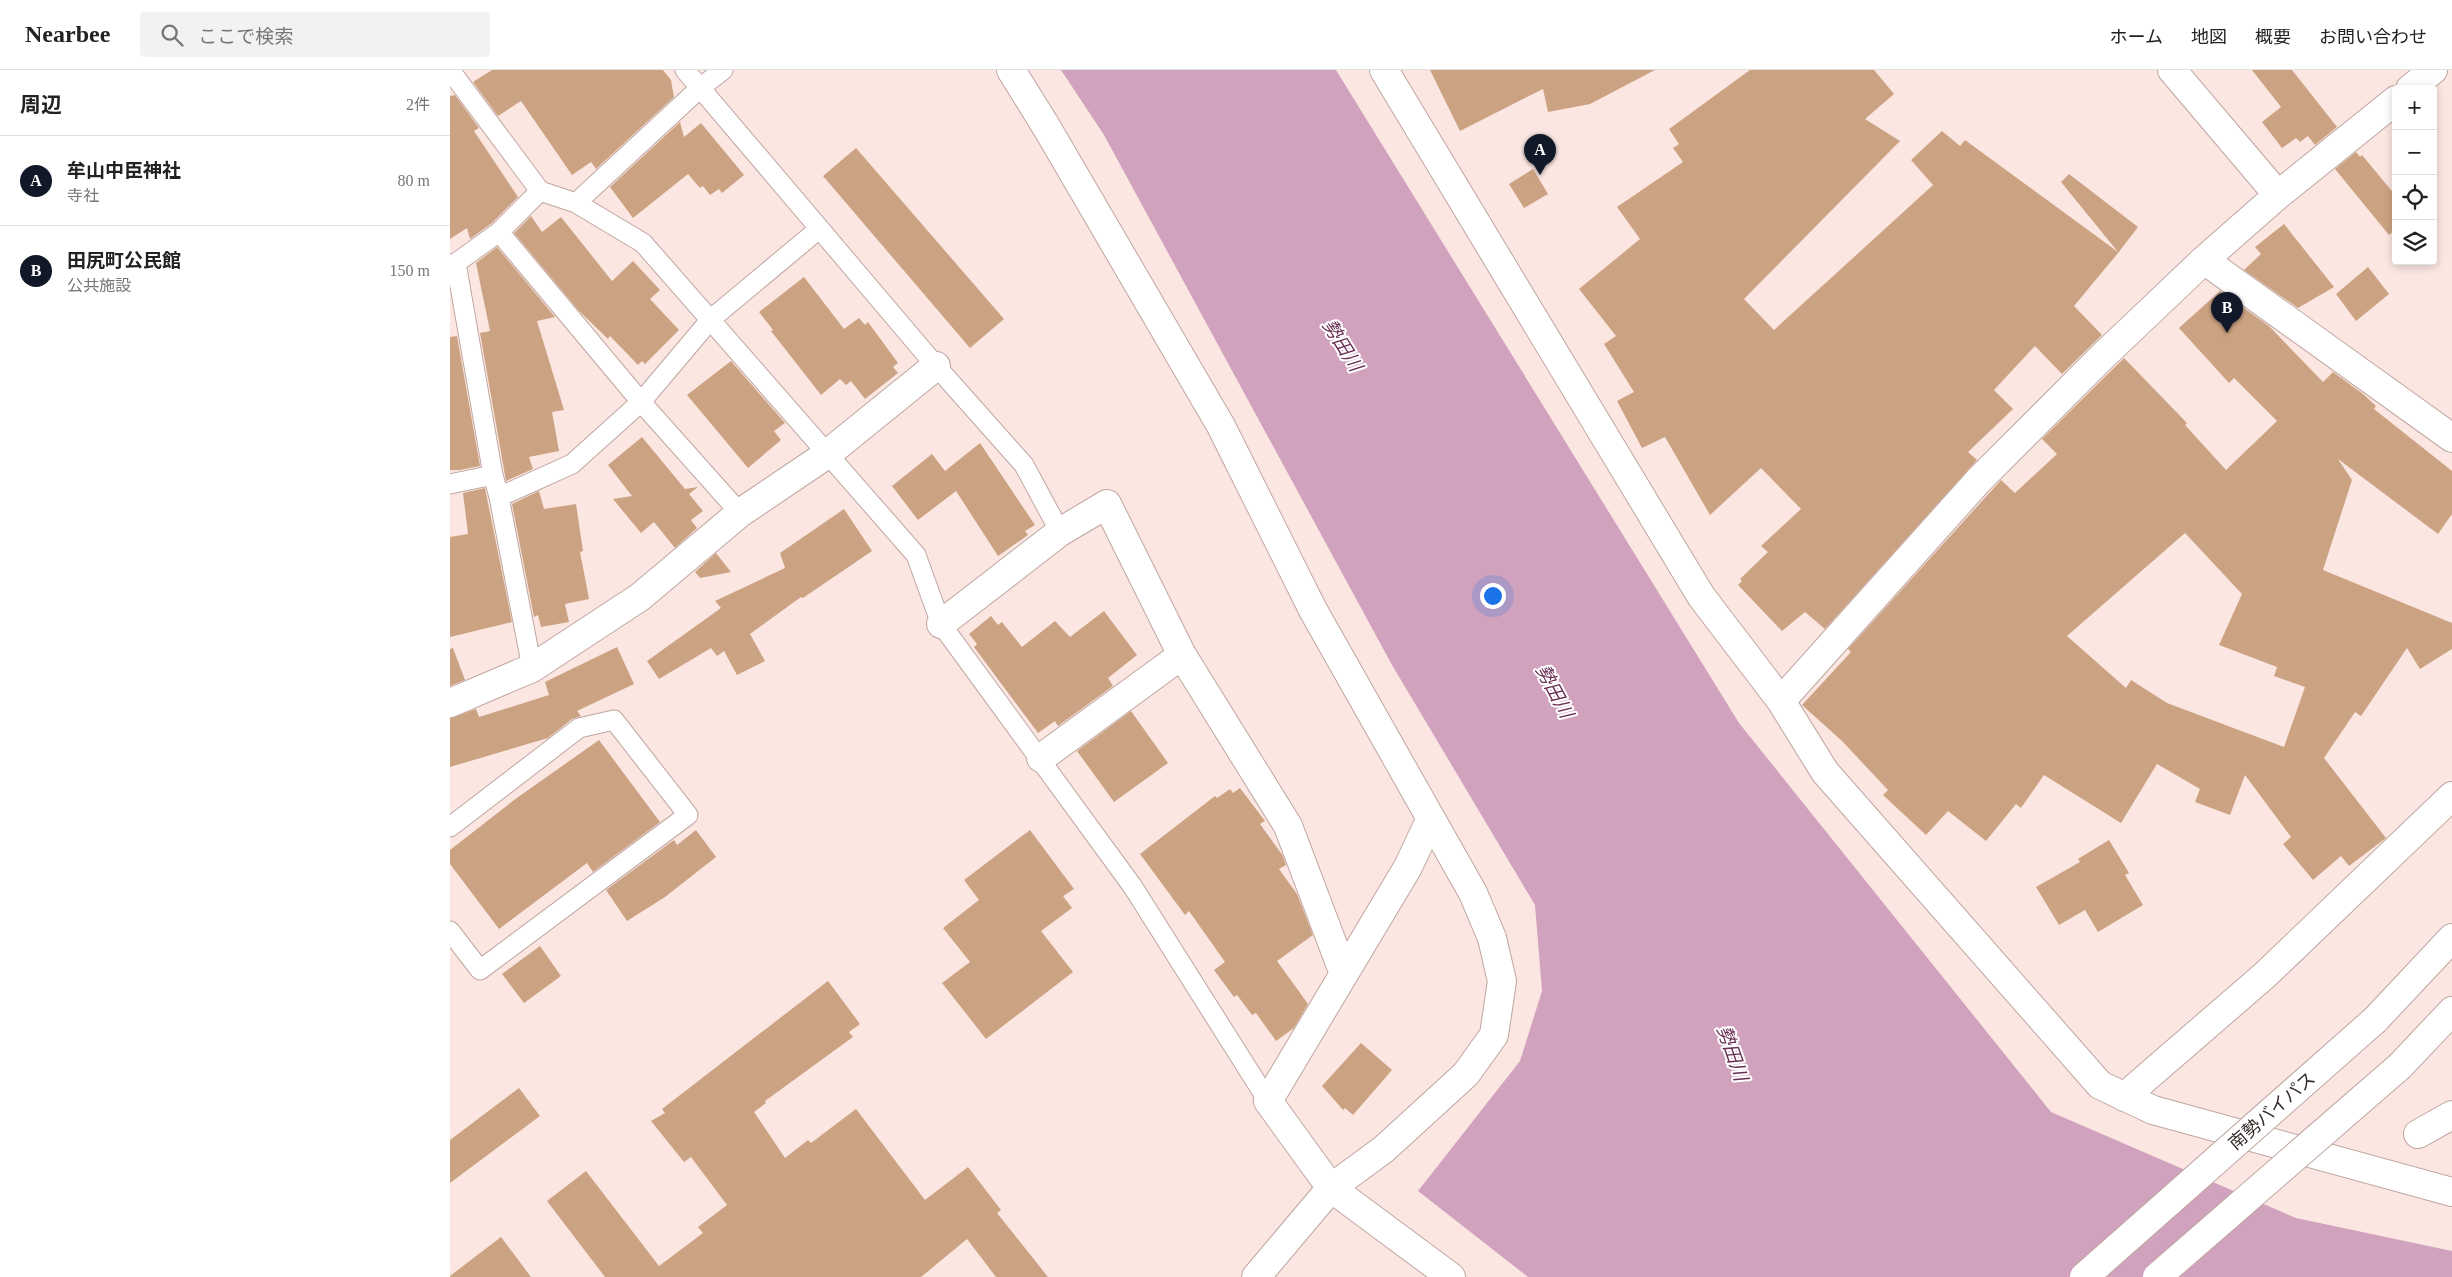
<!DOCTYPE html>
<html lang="ja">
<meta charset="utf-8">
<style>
:root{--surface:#fff;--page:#f2f2f2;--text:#222;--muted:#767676;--line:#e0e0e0;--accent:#111827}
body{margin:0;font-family:"Times New Roman","Noto Sans JP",serif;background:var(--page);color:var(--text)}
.controls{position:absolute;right:15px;top:15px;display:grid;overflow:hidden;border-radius:5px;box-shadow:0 2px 8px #0003}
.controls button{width:45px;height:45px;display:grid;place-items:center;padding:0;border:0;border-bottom:1px solid var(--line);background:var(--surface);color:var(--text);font:25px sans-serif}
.you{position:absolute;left:1042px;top:525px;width:18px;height:18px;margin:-12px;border:4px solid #fff;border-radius:50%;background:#1a73e8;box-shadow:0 0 0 8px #1a73e833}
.badge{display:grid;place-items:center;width:32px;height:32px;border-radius:50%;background:var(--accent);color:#fff;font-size:16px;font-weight:700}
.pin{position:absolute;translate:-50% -41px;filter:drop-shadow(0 1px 2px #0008)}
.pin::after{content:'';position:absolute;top:26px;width:18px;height:15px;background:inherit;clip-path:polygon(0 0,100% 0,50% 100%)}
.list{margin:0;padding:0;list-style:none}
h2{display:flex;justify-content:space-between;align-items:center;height:65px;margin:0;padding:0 20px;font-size:21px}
h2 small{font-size:16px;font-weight:400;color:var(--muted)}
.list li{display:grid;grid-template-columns:32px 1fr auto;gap:15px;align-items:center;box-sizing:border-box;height:90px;padding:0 20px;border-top:1px solid var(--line)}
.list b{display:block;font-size:19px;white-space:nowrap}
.list p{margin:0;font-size:16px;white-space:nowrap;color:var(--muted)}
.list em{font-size:16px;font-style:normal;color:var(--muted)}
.icon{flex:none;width:28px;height:28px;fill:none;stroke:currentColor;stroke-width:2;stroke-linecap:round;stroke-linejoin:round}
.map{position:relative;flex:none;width:2002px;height:1207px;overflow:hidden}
header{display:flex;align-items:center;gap:30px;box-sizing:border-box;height:70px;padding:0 25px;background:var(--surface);border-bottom:1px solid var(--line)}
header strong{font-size:24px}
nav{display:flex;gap:28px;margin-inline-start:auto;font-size:18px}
.search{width:350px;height:45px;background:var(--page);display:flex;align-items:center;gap:12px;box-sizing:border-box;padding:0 18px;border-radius:5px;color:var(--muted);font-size:19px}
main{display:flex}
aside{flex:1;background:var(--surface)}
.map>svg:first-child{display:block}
.water{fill:#d1a2bd}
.building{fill:#cca382;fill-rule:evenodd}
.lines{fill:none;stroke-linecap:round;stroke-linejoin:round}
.service-casing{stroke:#bfa6a0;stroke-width:21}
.minor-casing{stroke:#bfa6a0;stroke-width:30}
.trunk-casing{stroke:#bfa6a0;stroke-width:30}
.service{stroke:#fff;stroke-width:19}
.minor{stroke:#fff;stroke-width:28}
.trunk{stroke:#fff;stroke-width:28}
.trunk-bridge-casing{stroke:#bfa6a0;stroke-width:30;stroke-linecap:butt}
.trunk-bridge{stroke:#fff;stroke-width:28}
.labels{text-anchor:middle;stroke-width:4;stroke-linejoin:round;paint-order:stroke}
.street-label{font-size:18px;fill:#352b29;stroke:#fff}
.water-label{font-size:19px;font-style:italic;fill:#682e53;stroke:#fff}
</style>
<header>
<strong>Nearbee</strong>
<div class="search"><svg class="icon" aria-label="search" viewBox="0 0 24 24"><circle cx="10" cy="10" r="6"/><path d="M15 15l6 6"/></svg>ここで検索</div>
<nav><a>ホーム</a><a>地図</a><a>概要</a><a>お問い合わせ</a></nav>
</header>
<main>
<aside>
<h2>周辺<small>2件</small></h2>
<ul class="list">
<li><span class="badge">A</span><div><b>牟山中臣神社</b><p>寺社</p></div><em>80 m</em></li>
<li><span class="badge">B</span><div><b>田尻町公民館</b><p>公共施設</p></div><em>150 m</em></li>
</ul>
</aside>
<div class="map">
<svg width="2002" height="1207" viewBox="0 0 2002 1207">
<rect width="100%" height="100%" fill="#fbe6e1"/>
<path class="water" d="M 611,0 L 886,0 L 1289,653 L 1601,1042 L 1846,1148 L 2002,1181 L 2002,1207 L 1078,1207 L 968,1121 L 1070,991 L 1092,921 L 1085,835 L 942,595 L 654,65 Z"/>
<path class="building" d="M 42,0 L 213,0 L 221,10 L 224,27 L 146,99 L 141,92 L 122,105 L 71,31 L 48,46 L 23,12 Z
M 980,0 L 1205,0 L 1140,34 L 1098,42 L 1093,19 L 1010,61 Z
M 1300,0 L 1424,0 L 1444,24 L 1415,49 L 1450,71 L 1294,229 L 1324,260 L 1483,115 L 1461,90 L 1492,61 L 1510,76 L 1515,70 L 1668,182 L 1611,112 L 1619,104 L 1688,157 L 1668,183 L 1624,236 L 1652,265 L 1612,304 L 1585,276 L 1544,320 L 1563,339 L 1518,382 L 1527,390 L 1375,559 L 1355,542 L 1332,561 L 1288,515 L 1292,511 L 1290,509 L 1318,482 L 1311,476 L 1351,439 L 1311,398 L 1260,445 L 1215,367 L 1192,378 L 1167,331 L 1184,322 L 1154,274 L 1166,266 L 1129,219 L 1190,169 L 1167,137 L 1233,92 L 1223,78 L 1229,74 L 1219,59 Z
M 1802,0 L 1842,0 L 1887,57 L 1865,75 L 1858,66 L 1850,72 L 1846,68 L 1832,78 L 1812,52 L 1831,37 Z
M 5,25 L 29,58 L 24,61 L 68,127 L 42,153 L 20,169 L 17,158 L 0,169 L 0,26 Z
M 230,52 L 234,67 L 251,53 L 294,105 L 272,123 L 269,119 L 260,125 L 253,116 L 250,118 L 238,104 L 183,148 L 160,117 Z
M 406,78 L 554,249 L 520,278 L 373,106 Z
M 1906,82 L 1910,87 L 1912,85 L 1946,126 L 1946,159 L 1939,165 L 1885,99 Z
M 1083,99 L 1098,124 L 1074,138 L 1059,114 Z
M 81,146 L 92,162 L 111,147 L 162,211 L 183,191 L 210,220 L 200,229 L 229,260 L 195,294 L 192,291 L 188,295 L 160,266 L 158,269 L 129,241 L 64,163 Z
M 1834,154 L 1884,217 L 1848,238 L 1794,200 L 1811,184 L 1805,177 Z
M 47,177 L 105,247 L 87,251 L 114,340 L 102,342 L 109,381 L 79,387 L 83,399 L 56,411 L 30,263 L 40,261 L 26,193 Z
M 1918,197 L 1939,224 L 1906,251 L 1886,224 Z
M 354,207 L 394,259 L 409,248 L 415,255 L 418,252 L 448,293 L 443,297 L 448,303 L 415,329 L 401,311 L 396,315 L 390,309 L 371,325 L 321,261 L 323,260 L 309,242 Z
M 1770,221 L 1819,256 L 1873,312 L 1883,302 L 1913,324 L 1926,336 L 1924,339 L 2002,401 L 2002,444 L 1988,464 L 1888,389 L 1902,410 L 1873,500 L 2002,553 L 2002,579 L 1970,599 L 1957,578 L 1911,646 L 1905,642 L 1874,688 L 1936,768 L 1899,796 L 1891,786 L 1863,810 L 1833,774 L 1841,767 L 1795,705 L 1780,745 L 1745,732 L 1750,719 L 1707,694 L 1671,753 L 1594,705 L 1571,738 L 1566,734 L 1536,771 L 1498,741 L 1476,765 L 1433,725 L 1438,720 L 1392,671 L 1352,635 L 1401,582 L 1398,579 L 1551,410 L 1565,423 L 1607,384 L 1592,369 L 1674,288 L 1737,353 L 1735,355 L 1776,400 L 1827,351 L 1784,308 L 1779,313 L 1729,258 ZM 1735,463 L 1792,524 L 1769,575 L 1827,597 L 1824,606 L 1855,617 L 1834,677 L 1717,633 L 1681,610 L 1676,618 L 1617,566 Z
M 7,266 L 30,396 L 10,400 L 0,400 L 0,267 Z
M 281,291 L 335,353 L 324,361 L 331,370 L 298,398 L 237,325 Z
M 192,367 L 235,419 L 248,417 L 239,424 L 253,441 L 241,450 L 247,458 L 225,478 L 204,452 L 191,463 L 163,429 L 182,426 L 158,395 Z
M 530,373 L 585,455 L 575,461 L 578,465 L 548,486 L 506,421 L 468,450 L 442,416 L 482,384 L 495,401 Z
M 35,418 L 62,552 L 0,567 L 0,467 L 18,464 L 13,423 Z
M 89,421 L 94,439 L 126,434 L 133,481 L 130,482 L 139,529 L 115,534 L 119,552 L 91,557 L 88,545 L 84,547 L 62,434 Z
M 394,439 L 422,481 L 353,528 L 351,527 L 300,564 L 315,591 L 287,605 L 274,581 L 267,586 L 261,578 L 209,609 L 197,591 L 271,538 L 265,531 L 335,498 L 330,483 Z
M 266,483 L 281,502 L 250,508 L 245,502 Z
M 654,541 L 687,585 L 658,608 L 663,616 L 608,656 L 605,651 L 588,663 L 524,577 L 527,574 L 519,564 L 541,546 L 548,555 L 552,552 L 572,577 L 605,551 L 620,567 Z
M 167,577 L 184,614 L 127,641 L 131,646 L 122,649 L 98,668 L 0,697 L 0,648 L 26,639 L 29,647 L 99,625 L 95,612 Z
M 3,578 L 15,610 L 0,616 L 0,579 Z
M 681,641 L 718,693 L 664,732 L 627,681 Z
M 149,670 L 210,752 L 143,802 L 137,793 L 49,859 L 0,794 L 0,780 L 64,730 Z
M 790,718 L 815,751 L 810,754 L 833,786 L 836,795 L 829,799 L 847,824 L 863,865 L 827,891 L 858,934 L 844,958 L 826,971 L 806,943 L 802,945 L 787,925 L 784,927 L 764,900 L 775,892 L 739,841 L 735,845 L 690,784 L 765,726 L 767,728 L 780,719 L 783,723 Z
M 246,760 L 266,787 L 215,827 L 177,851 L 156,820 L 224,770 L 227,775 Z
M 580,760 L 624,819 L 613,826 L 622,838 L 591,861 L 623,902 L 536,969 L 492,913 L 520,892 L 493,858 L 529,830 L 514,810 Z
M 1659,770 L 1679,803 L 1675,805 L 1693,835 L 1648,862 L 1635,840 L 1609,855 L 1586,817 L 1630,792 L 1628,789 Z
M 90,876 L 111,906 L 74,933 L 52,904 Z
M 378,911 L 410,954 L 399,962 L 403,967 L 315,1031 L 316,1033 L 304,1042 L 335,1088 L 358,1070 L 361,1073 L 406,1039 L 475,1130 L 518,1097 L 551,1140 L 547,1143 L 598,1207 L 546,1207 L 517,1169 L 471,1207 L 155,1207 L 97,1131 L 136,1101 L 209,1196 L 253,1163 L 248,1157 L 277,1135 L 241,1087 L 234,1092 L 201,1051 L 215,1043 L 212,1039 Z
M 911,973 L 942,1000 L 903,1045 L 895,1038 L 893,1040 L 872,1016 Z
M 69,1018 L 90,1046 L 0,1113 L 0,1070 Z
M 51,1167 L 81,1207 L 0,1207 L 0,1206 Z"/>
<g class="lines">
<g class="service-casing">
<path id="service" d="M 0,0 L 90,121 L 126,133 L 193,173 L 466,485 L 491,554 L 683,817 L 818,1031
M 235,0 L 486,296 L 574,395 L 610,462
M 126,133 L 250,18 L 273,0
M 49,162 L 191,332 L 290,443
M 6,193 L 43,405 L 49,427 L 82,598
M 0,194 L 6,193 L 49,162 L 90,121
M 0,414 L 43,405
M 49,427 L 122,394 L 191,332 L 261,249 L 369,159
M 0,757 L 129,658 L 164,650 L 238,745 L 30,900 L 0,861"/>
</g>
<g class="minor-casing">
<path id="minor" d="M 561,0 L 597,58 L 771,356 L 863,540 L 1023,823 L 1042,868 L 1052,911 L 1044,965 L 1016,1004 L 934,1079 L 881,1118 L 806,1207
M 934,0 L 1251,526 L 1331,631 L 1375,702 L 1650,1015 L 1703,1040 L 2002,1122
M 1722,0 L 1828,125
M 1960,19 L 1983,0
M 1754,190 L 2002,368
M 491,554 L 610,462 L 657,434 L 732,585 L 838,756 L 894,904
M 1331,631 L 1528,411 L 1653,286 L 1754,190 L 1828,125 L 1946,30
M 0,633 L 82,598 L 190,527 L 290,443 L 376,385 L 486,296
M 591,688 L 732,585
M 980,750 L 958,797 L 818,1031 L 881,1118 L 1001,1207
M 1674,1027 L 1815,905 L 2002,726
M 1968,1064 L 2002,1045"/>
</g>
<g class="trunk-casing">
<path id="trunk" d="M 1925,950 L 2002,868
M 1950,996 L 2002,941"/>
</g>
<use href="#service" class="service"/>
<use href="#minor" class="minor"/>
<use href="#trunk" class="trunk"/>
<g class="trunk-bridge-casing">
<path id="trunk-bridge" d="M 1634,1207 L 1925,950
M 1707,1207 L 1950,996"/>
</g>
<use href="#trunk-bridge" class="trunk-bridge"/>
</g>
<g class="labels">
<g class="street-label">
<text transform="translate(1822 1041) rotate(-41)" y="6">南勢バイパス</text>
</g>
<g class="water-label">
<text transform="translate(893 275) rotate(58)" y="7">勢田川</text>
<text transform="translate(1105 621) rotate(62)" y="7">勢田川</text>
<text transform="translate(1283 983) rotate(71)" y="7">勢田川</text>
</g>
</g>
</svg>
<div class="controls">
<button>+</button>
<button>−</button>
<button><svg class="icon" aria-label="locate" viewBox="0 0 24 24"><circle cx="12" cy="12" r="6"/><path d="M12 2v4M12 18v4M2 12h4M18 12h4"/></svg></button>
<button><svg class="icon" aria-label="layers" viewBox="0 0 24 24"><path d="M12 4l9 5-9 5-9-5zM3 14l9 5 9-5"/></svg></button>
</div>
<div class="you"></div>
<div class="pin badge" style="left:1090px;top:105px">A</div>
<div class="pin badge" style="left:1777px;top:263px">B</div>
</div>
</main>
